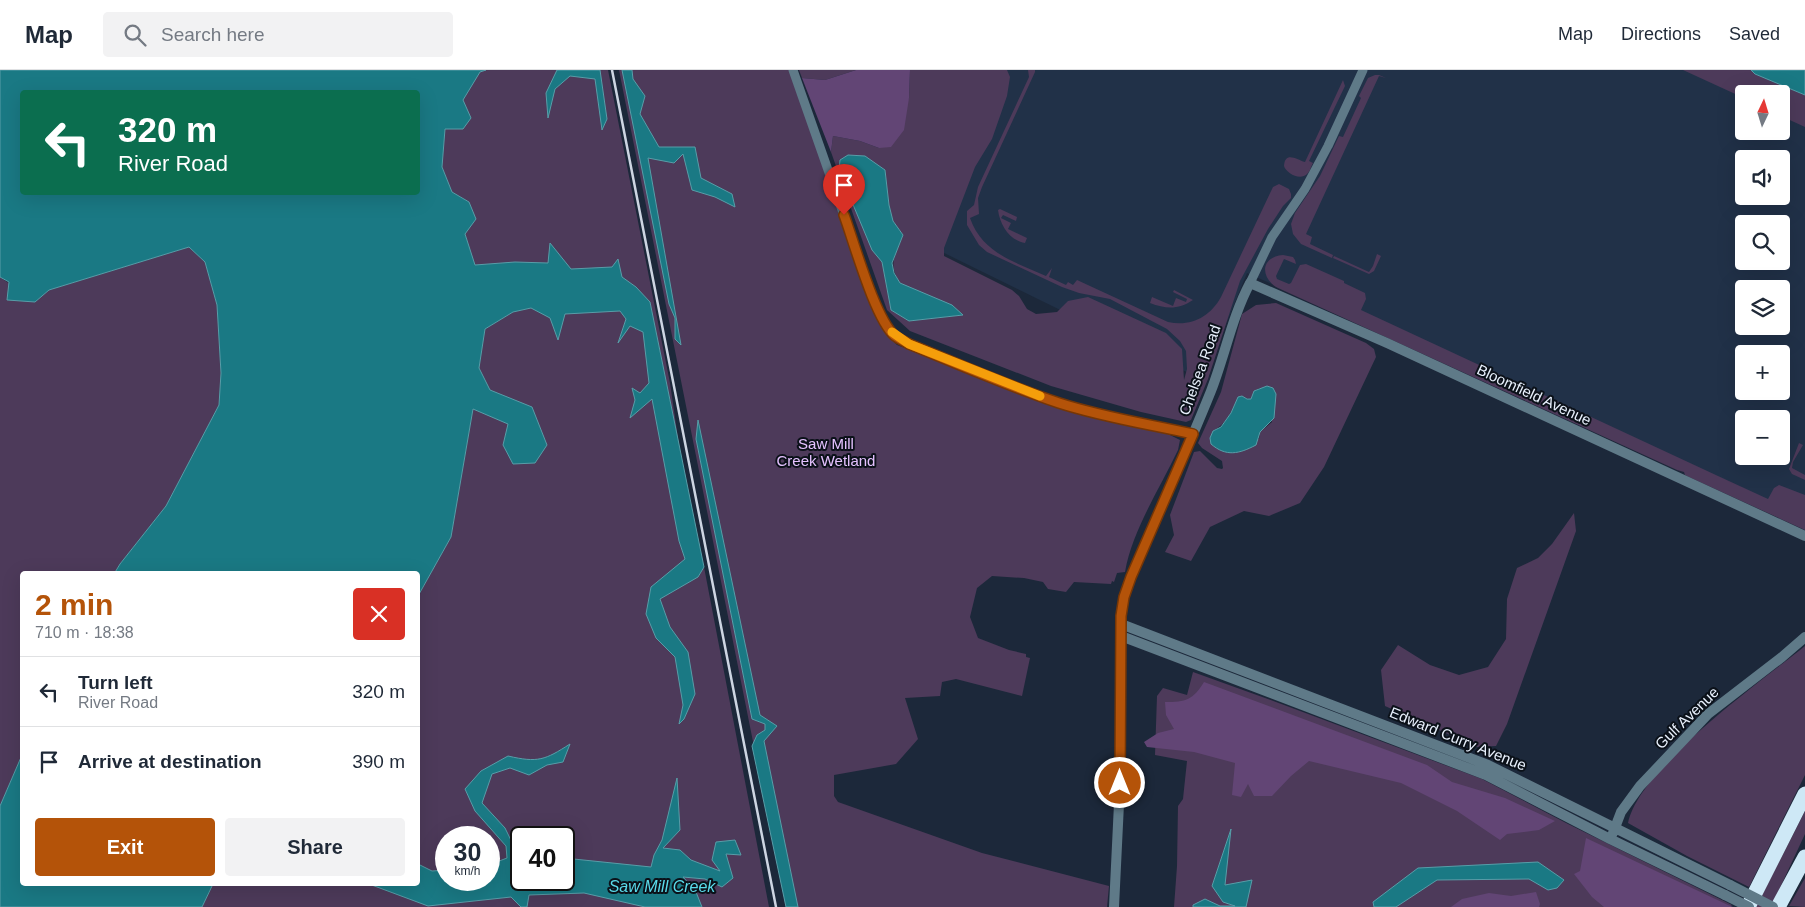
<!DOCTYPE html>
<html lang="en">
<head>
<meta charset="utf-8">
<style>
  body { margin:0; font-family:Arial,sans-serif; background:#f2f2f3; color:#1f2937; height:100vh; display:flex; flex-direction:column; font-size:19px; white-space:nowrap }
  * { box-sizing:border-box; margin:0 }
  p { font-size:16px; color:#747a83 }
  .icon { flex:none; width:28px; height:28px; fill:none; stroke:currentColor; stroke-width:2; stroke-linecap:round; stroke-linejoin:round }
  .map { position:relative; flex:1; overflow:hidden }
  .drawer { position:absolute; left:20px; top:501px; width:400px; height:315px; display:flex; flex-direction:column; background:#fff; border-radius:5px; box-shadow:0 5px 20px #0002 }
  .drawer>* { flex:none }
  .banner { position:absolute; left:20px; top:20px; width:400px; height:105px; border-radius:5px; box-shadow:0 5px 20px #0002; background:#0b6e4f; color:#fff; overflow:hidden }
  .needle { width:32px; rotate:4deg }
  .controls { position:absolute; left:1735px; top:15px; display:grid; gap:10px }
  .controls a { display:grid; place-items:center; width:55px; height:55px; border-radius:5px; background:#fff; box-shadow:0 5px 20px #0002; font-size:25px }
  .speed { position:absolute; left:435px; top:756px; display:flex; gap:10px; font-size:25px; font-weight:700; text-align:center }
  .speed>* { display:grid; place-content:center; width:65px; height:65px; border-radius:50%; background:#fff; box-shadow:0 5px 20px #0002; line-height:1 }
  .speed small { font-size:12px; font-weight:400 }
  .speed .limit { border:2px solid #111; border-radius:8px; background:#fff; color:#111 }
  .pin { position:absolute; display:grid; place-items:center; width:42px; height:42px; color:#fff; margin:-51px -21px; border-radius:50% 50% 50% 0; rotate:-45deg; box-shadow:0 0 5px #0007 }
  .pin .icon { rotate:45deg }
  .me { position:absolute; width:55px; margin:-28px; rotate:0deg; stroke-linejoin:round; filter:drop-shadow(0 0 4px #0008) }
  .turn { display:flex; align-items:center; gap:18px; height:105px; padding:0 15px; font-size:22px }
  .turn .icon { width:65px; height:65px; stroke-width:2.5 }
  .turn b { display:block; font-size:35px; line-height:42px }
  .round { display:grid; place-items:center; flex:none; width:52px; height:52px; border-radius:5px; background:#f2f2f3 }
  .overview { display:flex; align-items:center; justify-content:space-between; height:85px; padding:0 15px }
  h1 { font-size:30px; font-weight:700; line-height:38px; color:#b45309 }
  .action { display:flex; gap:10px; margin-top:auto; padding:10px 15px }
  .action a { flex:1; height:58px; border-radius:5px; background:#b45309; color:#fff; font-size:20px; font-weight:700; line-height:58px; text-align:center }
  .action a+a { background:#f2f2f3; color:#1f2937 }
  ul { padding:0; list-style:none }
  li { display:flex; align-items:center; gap:15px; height:70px; padding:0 15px; border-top:1px solid #e0e1e3 }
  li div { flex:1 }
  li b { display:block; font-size:19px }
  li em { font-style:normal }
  header { display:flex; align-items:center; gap:30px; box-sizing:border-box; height:70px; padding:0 25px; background:#fff; border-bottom:1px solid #e0e1e3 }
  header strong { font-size:24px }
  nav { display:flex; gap:28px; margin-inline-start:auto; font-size:18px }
  .search { width:350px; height:45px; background:#f2f2f3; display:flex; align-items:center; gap:12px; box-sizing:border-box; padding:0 18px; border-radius:5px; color:#747a83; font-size:19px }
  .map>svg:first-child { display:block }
  .built { fill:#213148; fill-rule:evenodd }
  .green { fill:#4d3a5a; fill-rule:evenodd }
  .forest { fill:#624575 }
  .water { fill:#1a7984; stroke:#589da8; fill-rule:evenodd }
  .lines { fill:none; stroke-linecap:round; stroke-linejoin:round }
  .minor { stroke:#5f7a88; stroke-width:9 }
  .tertiary { stroke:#5f7a88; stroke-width:10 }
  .motorway { stroke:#cee8f6; stroke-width:15 }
  .rail { stroke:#cdd5e2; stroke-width:2.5 }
  .tertiary-bridge { stroke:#5f7a88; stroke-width:10 }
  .route-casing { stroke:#753606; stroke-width:12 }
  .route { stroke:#b45309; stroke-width:9 }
  .slow { stroke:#f59e0b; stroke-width:9 }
  .labels { text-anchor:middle; stroke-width:4; stroke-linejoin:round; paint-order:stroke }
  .street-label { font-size:15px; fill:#e9f1fd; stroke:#0b1119 }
  .park-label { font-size:15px; fill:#e5c2ff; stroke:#0b1119 }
  .water-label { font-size:16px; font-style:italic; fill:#5adbeb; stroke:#0b1119 }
</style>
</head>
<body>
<header>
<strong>Map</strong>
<div class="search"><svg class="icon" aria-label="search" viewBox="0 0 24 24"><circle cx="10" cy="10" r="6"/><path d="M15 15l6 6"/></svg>Search here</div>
<nav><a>Map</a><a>Directions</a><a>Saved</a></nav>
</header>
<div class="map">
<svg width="1805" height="837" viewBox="0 0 1805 837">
  <rect width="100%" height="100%" fill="#1c283a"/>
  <path class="built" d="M1006,0h799v455l-299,-138 -259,-114 -44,107 -267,-131zM1744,24h37v37h-37zM1744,89h37v37h-37zM1744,154h37v37h-37zM1744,219h37v37h-37zM1744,284h37v37h-37zM1744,349h37v37h-37z"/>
  <path class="green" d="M443,0h165l62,313 9,62 -29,-143 -9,-9 57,284 6,-10 65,340h-567l11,-23h205v-288l33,-59 22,-128 12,-28 -6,-13 6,-39 28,-17 18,-4 -37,-44 -19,2 -10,-32 4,-32 -17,-10 -10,-25 3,-38h8zM446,768h43v42h-43zM521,768h43v42h-43z
    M619,0h170l92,255 7,11 9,9 184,70 85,18 14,7 -2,10c-18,38 -46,81 -53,122l-8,1 -3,9 -2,-1 -1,3 -37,-2 -8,10 -18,-3 -5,-7 -19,-4 -32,-2 -15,12 -7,29 8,21 31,12 17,4v3l4,1 -8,38 -66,-17 -14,3 -2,14 -35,2 13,41 -22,25 -62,11v21l4,6 144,51 127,33 -2,21h-321z
    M799,0h57l-31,10 -23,-2z
    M910,0h97l3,7 -3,19 -15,43 -17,28 -31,81v8l68,34 7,6 8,13 9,5 21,-2 11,-11 20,-4 78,36 16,16 2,31 3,-11 -1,-18 -6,-10 -13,-12 -57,-30 -31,-6 -17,-6 -75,-35 -8,-7 -12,-20v-14l7,-6 4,-18 51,-110 -1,-7h7v2l-53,115 -4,11 1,16 -9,4c12,35 45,44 76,58l6,-8 -3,9 17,8 2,-3 5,3 4,-5 91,42c23,5 42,-5 53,-25l52,-110 6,-3 10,5 2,5v4l-8,8 -15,23 -28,52 -32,98 -17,41 -5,2 -45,-10 -90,-26 -141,-55 -23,-21 -56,-158 2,-16 27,5 19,7 30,-50zM885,100l4,35 4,16 10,14c-7,20 -16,28 -3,48l63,32 -54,6 -18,-11 -9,-48z
    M1683,0h68l4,4 50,21v32l-24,-11v-22h-37v4z
    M1375,5h4l7,3 -7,-2 -73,158 6,3 -2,7 23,11 -1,3 -31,-14 -8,-10 -2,-10 4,-11 25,-37 19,-40 4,1 18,-39 -2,-2 9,-18z
    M1343,10l2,6 -36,75 4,2c-2,3 -3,9 -6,11 -7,7 -21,-1 -23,-8 1,-15 12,-7 21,-4z
    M1000,139l17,8 -1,4 -13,-6 -2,3 10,5 -3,6 19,9 -2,5c-16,-3 -25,-18 -27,-33z
    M189,177l16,15 12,43 4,68 -2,32 -53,101 -46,58 -6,10h-92v181l-22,51v-529l35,25 14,-12z
    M1377,184l4,2 -7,15 -5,3 -36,-16 1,-2 35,16 4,-6z
    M1283,185l10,2 2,3 1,4 -12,-5 -8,17 1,3 12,5 2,-1 9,-18 6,-1 38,17v2l21,10 1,6 -5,11 357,166 50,23 6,-11 5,-3 26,10v35l-116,-53 -4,-2 -1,-3 -7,-2 -399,-182c-18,-10 -18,-31 5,-33z
    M1174,220l19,10c-15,10 -27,9 -43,3l2,-6 21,9 3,-8 10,4 1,-3 -14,-7z
    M1276,233l90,40 8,6 2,8 -52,110 -24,36 -31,13 -25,-5 -34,16 -19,34 -26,-9 9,-17 -4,-20 24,-63 6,-1 17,17 5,1 1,-1 -1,-7 -20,-13 -4,-5 23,-51 21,-78 14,-9zM1260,318l12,34 -12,10 -1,7 -46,-8c13,-7 20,-20 25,-34l13,2 3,-8z
    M1799,373l4,2 -10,17 -1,6 13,7v5l-13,-6 -3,-5z
    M1574,443l2,18 -69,193 -11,22 -19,1 -92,-41 -4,-36 17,-25 32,20 29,10 29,-8 18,-28 1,-40 10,-31 21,-10 14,-14z
    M1805,576v129l-56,112 -62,-31 -59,-33c12,-56 131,-140 177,-177z
    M1193,602l83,30 206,77 86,45 164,81 -2,2h-556l3,-41 1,-60 5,-7 4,-38 -32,-6 2,-59 6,-8 24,7z
    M1805,741v23l-34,73h-15z
    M1805,808v29l-16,-1z"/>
  <path class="forest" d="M856,0h54l-1,28 -5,32 -13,17 -12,1 -19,-7 -27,-5 -2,16 -29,-74 23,2z
    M1204,612l223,83 25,17 53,16 50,23 -16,9 -32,4 -7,6 -43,-29 -56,-28 -92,-22 -18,15 -19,20h-18l-6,-12 -7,13 -9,-2 3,-32 -41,-11 -47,-5 -3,-5 14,-9 16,-4 -8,-14 -1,-13c21,0 28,-2 39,-20z
    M1586,768l142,67 5,2h-129l-12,-10 -18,-23 6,-3z
    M1536,822l4,12 -1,3h-88l11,-8 27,-6 22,3z"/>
  <path class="water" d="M0,0h486l-6,2 -17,28 8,18 -8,11h-18l-3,38 10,25 17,10 7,17 -11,15 10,31 40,-3 33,1 2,-20 21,26 41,-2 6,-8 4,18 14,10 14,15 54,265 -6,10 -38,22 10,28 18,25 7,42 -11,25 -5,5 4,-19 -8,-48 -19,-19 -10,-24 5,-27 34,-28 -6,-18 -27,-142 -22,19 5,-18 -3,-12 8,5 9,-10 -6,-51 -13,-6 -12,17 8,-24 -6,-8 -55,3 -7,26 -8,-22 -19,-10 -18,4 -28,17 -6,39 11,22 42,17 15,38 -12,18 -22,1 -10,-19 5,-21 -35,-15 -22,128 -33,59v-22h-304l6,-10 46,-58 53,-101 2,-32 -4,-68 -12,-43 -16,-15 -140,43 -14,12 -28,-2 2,-18 -9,-5zM22,22h396v100h-396z
    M557,0h43l7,49 -5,11 -7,-51 -25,-3 -15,13 -7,29 -2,-25z
    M622,0h10l1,9 12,17 -5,18 19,33h36l6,31 31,16 3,13 -20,-10 -23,-7 -9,-36 -9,9 -26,-5 33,187 -6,-6v-21l-6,-14z
    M1751,0h54v25l-50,-21z
    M848,85l17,1 20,14 4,35 4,16 10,14 -11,28 2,10 6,10 52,22 11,10 -54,6 -18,-11 -9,-48 -10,-12 -33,-79 1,-11z
    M1267,316l6,2 3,6 -2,24 -14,14 -4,13c-17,9 -30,12 -45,-1l-1,-6 3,-7 8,-4 10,-14 7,-16 4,-1 5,3h4l3,-8z
    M698,350l62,295 17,11 -13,15 34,166h-12l-34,-161 5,-11 8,-5v-6l-13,-5 -56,-280z
    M570,674l-7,18 -16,3 -18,10 -19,-7 -18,6 -10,29 23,25 16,33v19h43v-22l87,9 3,-12 8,-15 15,-62 3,52 -17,18 17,2 11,10 29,11 -8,-11 4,-18 19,-2 6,15 -15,-1 7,24 -11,9 -17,-8 -22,-2 13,15 6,15h-57l-61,-14 -55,2 -2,12h-6l-10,-10 -83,9 -59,-22h49v-20l14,7 14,-1v10h43v-15l18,-7 -1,-12 -31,-35 -10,-22 16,-18 27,-15c30,7 37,4 62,-12z
    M22,685v129h191l-11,23h-202v-101z
    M1231,759l-6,56 27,-5 -6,27h-53v-2l12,-6 15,7h15l-12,-4 -11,-16z
    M1538,792l26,18 -7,8 -9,2 -19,-11 -92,1 -41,27h-22l-1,-5 45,-34z"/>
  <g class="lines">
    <path class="minor" d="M793,0l82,234c11,20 13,28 34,40 49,20 99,42 149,59 44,14 90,21 135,31
      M1250,213l22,-46 33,-48 23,-43 35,-76"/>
    <path class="tertiary" d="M1121,554l367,141 242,120
      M1121,566l365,139 124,64 115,56
      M1613,763l8,-21 19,-26 68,-72 74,-57 23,-20
      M1114,837l6,-124 1,-167 3,-19 7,-20c27,-62 55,-124 80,-186 14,-36 21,-74 39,-108l137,60 418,193"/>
    <path class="motorway" d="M1748,837l57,-113
      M1778,837l27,-50"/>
    <path class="rail" d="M612,0l164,837"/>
    <path class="tertiary-bridge" d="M1730,815l43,22
      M1725,825l24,12"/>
  </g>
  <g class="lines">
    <defs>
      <path id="route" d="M844,145c10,27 31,104 51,121 4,3 9,5 14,8 49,20 99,42 150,59 43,14 89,21 134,31l-62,143 -7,20 -3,19 -1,167"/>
    </defs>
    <use href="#route" class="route-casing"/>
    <use href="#route" class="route"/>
    <path class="slow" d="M892,262l17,12 131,52"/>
  </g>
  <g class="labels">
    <g class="street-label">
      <text transform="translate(1200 300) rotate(-70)" y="5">Chelsea Road</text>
      <text transform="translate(1534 325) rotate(25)" y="5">Bloomfield Avenue</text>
      <text transform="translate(1687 648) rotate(-44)" y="5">Gulf Avenue</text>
      <text transform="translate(1458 669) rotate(22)" y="5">Edward Curry Avenue</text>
    </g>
    <g class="park-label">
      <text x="826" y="379">Saw Mill<tspan x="826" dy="17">Creek Wetland</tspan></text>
    </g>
    <g class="water-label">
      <text x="662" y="822">Saw Mill Creek</text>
    </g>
  </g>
</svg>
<div class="controls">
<a><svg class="needle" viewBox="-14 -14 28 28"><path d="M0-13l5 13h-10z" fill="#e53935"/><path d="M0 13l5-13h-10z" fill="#747a83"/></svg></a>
<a><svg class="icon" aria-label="sound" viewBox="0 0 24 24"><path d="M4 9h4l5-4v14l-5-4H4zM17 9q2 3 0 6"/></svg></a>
<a><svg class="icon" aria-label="search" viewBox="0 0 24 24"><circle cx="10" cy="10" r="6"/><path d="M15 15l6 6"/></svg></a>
<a><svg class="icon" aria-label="layers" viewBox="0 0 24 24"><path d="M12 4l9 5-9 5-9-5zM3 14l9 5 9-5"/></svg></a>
<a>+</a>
<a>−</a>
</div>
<div class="speed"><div>30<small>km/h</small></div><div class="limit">40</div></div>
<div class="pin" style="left:844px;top:145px;background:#d93025"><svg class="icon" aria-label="arrive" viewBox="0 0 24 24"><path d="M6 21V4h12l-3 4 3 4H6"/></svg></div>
<svg class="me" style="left:1120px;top:713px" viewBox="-20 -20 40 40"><circle r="17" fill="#b45309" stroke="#fff" stroke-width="3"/><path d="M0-11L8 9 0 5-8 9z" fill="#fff"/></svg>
<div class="banner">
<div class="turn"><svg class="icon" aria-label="left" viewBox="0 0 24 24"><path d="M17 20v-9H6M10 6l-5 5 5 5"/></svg><div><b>320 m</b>River Road</div></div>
</div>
<section class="drawer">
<div class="overview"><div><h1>2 min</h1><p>710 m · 18:38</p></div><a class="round" style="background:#d93025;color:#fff"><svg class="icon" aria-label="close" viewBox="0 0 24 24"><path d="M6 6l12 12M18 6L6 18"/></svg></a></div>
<ul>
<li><svg class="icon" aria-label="left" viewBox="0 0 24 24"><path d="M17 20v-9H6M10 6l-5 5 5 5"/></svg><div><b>Turn left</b><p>River Road</p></div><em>320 m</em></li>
<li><svg class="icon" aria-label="arrive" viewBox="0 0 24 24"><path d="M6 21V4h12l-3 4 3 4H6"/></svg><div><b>Arrive at destination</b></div><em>390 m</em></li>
</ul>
<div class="action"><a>Exit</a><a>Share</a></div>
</section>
</div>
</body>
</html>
